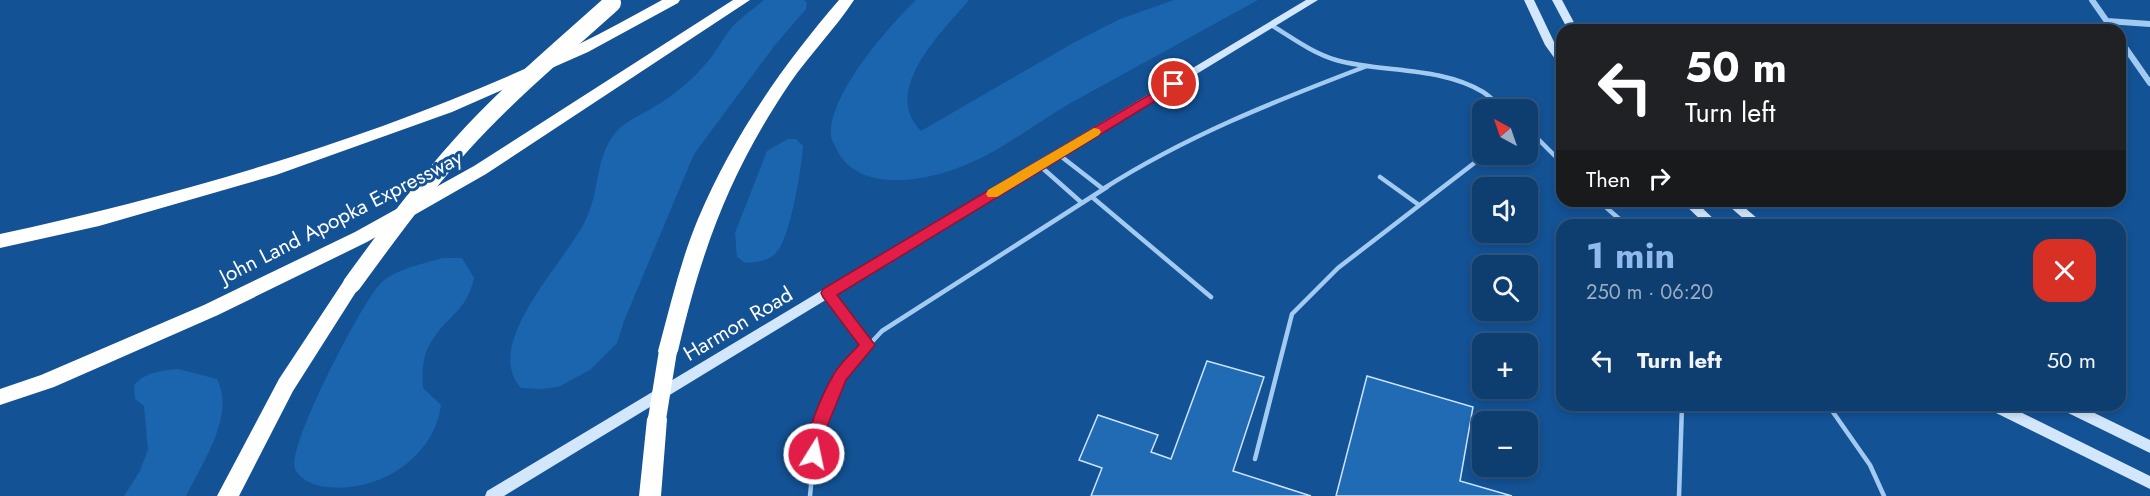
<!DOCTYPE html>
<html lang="en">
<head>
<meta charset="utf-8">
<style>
  body { margin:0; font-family:Jost,sans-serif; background:#174575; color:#f1f3f6; height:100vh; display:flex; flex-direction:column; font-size:22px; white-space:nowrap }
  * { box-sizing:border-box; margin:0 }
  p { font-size:20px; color:#9baec3 }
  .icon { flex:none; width:33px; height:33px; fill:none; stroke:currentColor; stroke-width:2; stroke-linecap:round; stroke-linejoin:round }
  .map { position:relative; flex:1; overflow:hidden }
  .side { position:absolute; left:1556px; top:219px; width:570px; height:192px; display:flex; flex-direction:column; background:#0e3e70; border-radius:18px; box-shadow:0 3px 9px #0003,0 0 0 2px #2e5783 }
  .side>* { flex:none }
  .top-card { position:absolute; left:1556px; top:24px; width:570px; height:183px; border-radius:18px; box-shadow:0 3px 9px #0003,0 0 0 2px #2e5783; background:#202124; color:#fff; overflow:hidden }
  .needle { width:39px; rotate:320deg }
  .tools { position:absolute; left:1472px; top:99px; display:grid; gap:12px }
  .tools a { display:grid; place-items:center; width:66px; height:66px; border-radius:12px; background:#0e3e70; box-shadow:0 3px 9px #0003,0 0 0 2px #2e5783; font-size:30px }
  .pin { position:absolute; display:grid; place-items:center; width:51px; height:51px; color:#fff; margin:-26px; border:3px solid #fff; border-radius:50%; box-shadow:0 2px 6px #0007 }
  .me { position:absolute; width:66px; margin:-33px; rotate:10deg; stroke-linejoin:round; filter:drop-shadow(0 0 4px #0008) }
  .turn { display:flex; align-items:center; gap:21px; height:126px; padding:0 30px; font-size:27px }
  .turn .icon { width:78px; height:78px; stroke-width:2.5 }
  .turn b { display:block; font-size:42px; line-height:51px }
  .then { display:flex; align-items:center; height:57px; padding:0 30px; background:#0003; gap:12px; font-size:22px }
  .round { display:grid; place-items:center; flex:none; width:63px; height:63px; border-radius:18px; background:#174575 }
  .head { display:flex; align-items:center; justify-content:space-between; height:102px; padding:0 30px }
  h1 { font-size:36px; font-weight:700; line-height:45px; color:#90b9f0 }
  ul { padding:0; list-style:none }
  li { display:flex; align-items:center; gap:18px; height:78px; padding:0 30px }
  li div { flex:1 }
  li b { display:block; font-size:22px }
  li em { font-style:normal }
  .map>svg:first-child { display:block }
  .green { fill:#1b65af }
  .building { fill:#216ab4; stroke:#cbe4fd; stroke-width:1.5 }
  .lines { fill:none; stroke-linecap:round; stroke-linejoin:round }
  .lane { stroke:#a3cbf2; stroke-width:4.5 }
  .street { stroke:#a3cbf2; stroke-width:6 }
  .secondary { fill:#d2e6fc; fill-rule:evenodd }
  .highway { fill:#fff; fill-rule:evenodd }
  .highway-bridge { stroke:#fff; stroke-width:18 }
  .route { fill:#e11d48; stroke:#92132f; stroke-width:1.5 }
  .slow { fill:#f59e0b }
  .labels { text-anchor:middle; stroke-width:6; stroke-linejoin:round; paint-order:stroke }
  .street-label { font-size:21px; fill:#fff; stroke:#135295 }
</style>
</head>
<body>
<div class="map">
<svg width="2150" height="496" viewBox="0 0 2150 496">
  <rect width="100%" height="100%" fill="#135295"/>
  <path class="green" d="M764,0h40l3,3 -1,6 -31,36 -81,109 -70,167 -7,22 -27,27 -32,17 -16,2 -21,-1c-41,-45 48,-129 66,-171 13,-28 8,-60 29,-85 10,-12 26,-17 38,-25 12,-7 23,-15 33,-24 11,-10 22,-22 30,-34 6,-9 11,-19 19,-26 8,-8 19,-15 28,-23z
    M916,0h53c-26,31 -89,90 -48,131l152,-88 47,-24 54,-19h84c-64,35 -127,70 -191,105 -32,19 -62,43 -97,58 -40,18 -112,33 -134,-15 -1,-4 -5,-8 -5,-12 -3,-41 57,-109 85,-136z
    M788,139h8l7,7c-1,20 -13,96 -28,108 -9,8 -19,8 -30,9l-8,-6 -2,-24 32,-82z
    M443,258h19l12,20c-8,34 -24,35 -41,61 -11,14 -11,33 -10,49l18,17c-7,55 -67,91 -121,81 -10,-3 -20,-7 -25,-17 -9,-21 66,-165 85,-185 15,-15 42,-20 63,-26z
    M178,369l39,10c19,35 -15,85 -31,117h-62l16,-25 8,-22 -4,-43 -9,-7 -1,-14c12,-13 26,-14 44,-16z"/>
  <path class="building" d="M1207,361l57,16 -31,94 78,25h-220l11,-28 -23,-8 19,-45 60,20 -7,17 20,7z
    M1367,376l106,31 -13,74 52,15h-176z"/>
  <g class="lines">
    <path class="lane" d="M1271,25c20,12 41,28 65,35 46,13 104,6 147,32 8,5 14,12 21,18
      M1527,128l35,35
      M1058,154l45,35c83,-53 172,-88 264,-123
      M1039,165l43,38
      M1380,177l39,28
      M1092,197l119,100
      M1599,201l27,24
      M828,293l40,52
      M1828,405l42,60 14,31
      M1255,459l37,-145 46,-46 148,-114
      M810,496l6,-62 24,-58 42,-45 225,-144
      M1679,496l3,-91"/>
    <path class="street" d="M2092,0l21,30
      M2107,21l43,3
      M2120,40l30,43"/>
    <path class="secondary" d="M1306,0h12l-814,496h-19l2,-5z
      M1524,0h10l21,44 7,9v11l-4,-1 -13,-18z
      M1552,0h10l16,30h-10z
      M1681,201h14l25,24h-14z
      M1723,201h14l28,24h-14z
      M1986,405h20l144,71v13l-162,-80z
      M2058,405h20l72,35v13l-90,-44z"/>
    <path class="highway" d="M662,0h18l-2,3 -90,49 -136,60 -176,63 -177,51 -99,22v-14c198,-43 394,-102 577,-189 29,-14 57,-30 85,-45z
      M733,0h17l-264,174 -119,68 -149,73 -164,72 -54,18v-16l41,-14 163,-70 151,-73 119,-66z
      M839,0h15c-19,29 -44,54 -64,83 -60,89 -88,165 -112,268l-3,6 -7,2 -7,-2 -3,-6c12,-44 22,-89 40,-132 34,-81 84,-153 141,-219z
      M352,277l7,2 2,5 -68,107 -54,105h-22l62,-117 66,-100z
      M657,410l7,3 3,6 -6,77h-22l8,-77 3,-6z"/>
    <path class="highway-bridge" d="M352,284c35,-48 70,-96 110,-140 46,-51 99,-95 150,-141
      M657,419l11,-68"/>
  </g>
  <path class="route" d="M1174,80l4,1v6l-341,208 38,50 -29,35 -22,54 -4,25 -6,2 -5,-2c-9,-18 15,-68 25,-85 6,-11 17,-20 25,-29l-36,-48 -2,-4 2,-4z"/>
  <path class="slow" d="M1094,128l5,1 2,3 -2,3 -102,62h-9l-2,-3 2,-4z"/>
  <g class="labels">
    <g class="street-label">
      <text transform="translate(341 217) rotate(-27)" y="7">John Land Apopka Expressway</text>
      <text transform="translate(738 324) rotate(-31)" y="7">Harmon Road</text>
    </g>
  </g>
</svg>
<div class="tools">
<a><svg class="needle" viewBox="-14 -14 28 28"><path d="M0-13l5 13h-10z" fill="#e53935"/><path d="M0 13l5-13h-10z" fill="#9baec3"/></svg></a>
<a><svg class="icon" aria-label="sound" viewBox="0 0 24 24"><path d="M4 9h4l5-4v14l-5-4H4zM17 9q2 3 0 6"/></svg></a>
<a><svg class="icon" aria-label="search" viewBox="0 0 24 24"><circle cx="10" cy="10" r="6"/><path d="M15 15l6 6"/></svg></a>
<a>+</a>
<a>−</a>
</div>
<div class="pin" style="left:1174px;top:84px;background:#d93025"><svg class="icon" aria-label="arrive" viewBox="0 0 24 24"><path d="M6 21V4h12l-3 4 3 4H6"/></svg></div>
<svg class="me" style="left:814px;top:454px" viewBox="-20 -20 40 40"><circle r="17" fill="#e11d48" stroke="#fff" stroke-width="3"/><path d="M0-11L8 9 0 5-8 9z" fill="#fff"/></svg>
<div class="top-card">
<div class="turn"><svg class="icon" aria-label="left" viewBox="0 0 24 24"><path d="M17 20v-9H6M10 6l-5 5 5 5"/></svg><div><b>50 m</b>Turn left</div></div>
<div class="then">Then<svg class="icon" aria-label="right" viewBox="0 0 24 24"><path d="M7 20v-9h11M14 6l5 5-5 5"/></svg></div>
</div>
<section class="side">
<div class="head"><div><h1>1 min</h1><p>250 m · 06:20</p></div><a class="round" style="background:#d93025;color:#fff"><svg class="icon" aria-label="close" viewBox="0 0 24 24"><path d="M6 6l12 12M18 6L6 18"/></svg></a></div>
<ul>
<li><svg class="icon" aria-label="left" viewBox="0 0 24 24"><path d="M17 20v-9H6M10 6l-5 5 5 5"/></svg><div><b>Turn left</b></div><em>50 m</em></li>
</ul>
</section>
</div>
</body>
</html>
